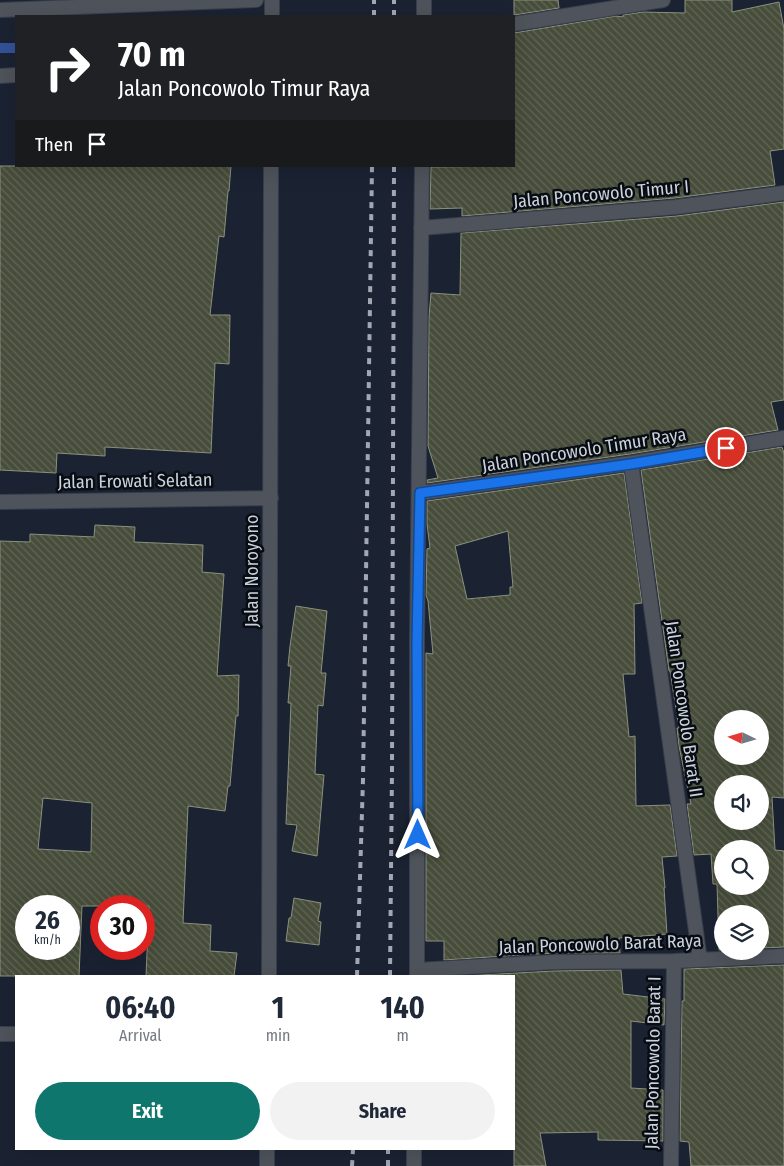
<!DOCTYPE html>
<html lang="en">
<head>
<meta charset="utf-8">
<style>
  body { margin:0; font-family:"Fira Sans Condensed",sans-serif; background:#f2f2f3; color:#1f2937; height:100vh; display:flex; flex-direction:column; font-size:19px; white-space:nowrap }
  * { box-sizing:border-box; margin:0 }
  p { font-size:16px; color:#747a83 }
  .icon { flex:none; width:28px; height:28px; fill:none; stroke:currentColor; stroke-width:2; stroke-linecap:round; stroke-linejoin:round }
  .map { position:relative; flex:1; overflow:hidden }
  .panel { position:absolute; left:15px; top:975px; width:500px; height:175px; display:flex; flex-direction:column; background:#fff; border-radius:0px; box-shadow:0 5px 20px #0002 }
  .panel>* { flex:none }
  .guide { position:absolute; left:15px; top:15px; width:500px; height:152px; border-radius:0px; box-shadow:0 5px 20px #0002; background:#202124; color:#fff; overflow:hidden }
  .needle { width:32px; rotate:275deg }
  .tools { position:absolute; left:714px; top:710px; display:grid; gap:10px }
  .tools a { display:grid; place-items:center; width:55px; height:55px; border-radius:50%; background:#fff; box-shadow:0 5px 20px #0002; font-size:25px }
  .speed { position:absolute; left:15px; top:895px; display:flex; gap:10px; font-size:25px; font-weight:700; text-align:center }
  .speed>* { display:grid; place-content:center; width:65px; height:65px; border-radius:50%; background:#fff; box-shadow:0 5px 20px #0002; line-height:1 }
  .speed small { font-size:12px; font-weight:400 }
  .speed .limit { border:8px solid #d22; background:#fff; color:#111 }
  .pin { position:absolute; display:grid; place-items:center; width:42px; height:42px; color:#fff; margin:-21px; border:2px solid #fff; border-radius:50%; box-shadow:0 1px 5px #0007 }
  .me { position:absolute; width:55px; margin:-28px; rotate:0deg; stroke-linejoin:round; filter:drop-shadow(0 0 4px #0008) }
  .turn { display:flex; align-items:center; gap:18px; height:105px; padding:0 20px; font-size:22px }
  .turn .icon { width:65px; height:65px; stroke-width:2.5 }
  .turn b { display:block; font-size:35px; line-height:42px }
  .then { display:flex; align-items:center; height:48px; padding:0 20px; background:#0003; gap:10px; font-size:19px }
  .eta { display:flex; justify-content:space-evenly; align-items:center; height:85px; text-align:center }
  .eta b { font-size:30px; font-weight:700; line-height:35px }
  .button { display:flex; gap:10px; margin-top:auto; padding:10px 20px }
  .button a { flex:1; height:58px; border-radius:30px; background:#0f766e; color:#fff; font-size:20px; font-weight:700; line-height:58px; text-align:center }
  .button a+a { background:#f2f2f3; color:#1f2937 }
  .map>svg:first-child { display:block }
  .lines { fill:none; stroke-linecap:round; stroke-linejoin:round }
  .stream { stroke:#335297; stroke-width:10 }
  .building { fill:url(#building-back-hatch); stroke:#8a917c; fill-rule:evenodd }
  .minor-casing { stroke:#373e4d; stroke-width:16 }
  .minor { stroke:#4f535b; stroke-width:14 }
  .rail { stroke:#a1a7b3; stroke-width:4; stroke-dasharray:6 6; stroke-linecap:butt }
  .route-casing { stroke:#114b97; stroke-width:12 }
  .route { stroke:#1a73e8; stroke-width:9 }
  .labels { text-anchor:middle; stroke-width:5; stroke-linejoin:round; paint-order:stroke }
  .street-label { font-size:18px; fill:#ccd2dc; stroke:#080c13 }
</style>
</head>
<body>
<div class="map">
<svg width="784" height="1166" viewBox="0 0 784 1166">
  <defs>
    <pattern id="building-back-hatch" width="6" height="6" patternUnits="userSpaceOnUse" patternTransform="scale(1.25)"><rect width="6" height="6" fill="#474d3a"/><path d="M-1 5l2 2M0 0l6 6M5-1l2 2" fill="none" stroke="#606656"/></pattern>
  </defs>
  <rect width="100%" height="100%" fill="#1b2232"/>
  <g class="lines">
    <path class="stream" d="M0,48h16"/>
  </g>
  <path class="building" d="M514,0h44l1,8 -45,7z
    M685,0h47v12l47,-10 5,27v120l-14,2 5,34 -100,13 -213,18v-8l-32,1 1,-42 83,-1v-133l102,-17 7,1v-2l20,-3 42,1z
    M0,166h231l-2,25h-1l-4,46 -5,-1 -9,79h20l-1,49 -14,-1 -4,90 -106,-6v9l-48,-3 -1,20 -56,-3z
    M784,202v198l-13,2 7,28 -148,24 -203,29v-3l11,-2 -10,-32 1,-129 2,-24 29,2 1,-62 216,-17z
    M782,447l2,6v345l-12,-1 3,53 9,1v96l-24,1v-34h-38v36h-3l-2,-66h-4l-2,-30 -17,1 -7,-51h4l-12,-58 -2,-18h2l-9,-57h-1l-28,-201zM722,719h38v37h-38zM722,784h38v37h-38zM722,849h38v37h-38z
    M624,473l18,130 -8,1 1,70h-12l6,63 6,-1 1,70 34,-1 7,51 -15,1 3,31h-1l3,46 -48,4 1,15h-67l-109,7v-19h-18v-288l7,1 -5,-53 -2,-6 1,-46 3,-1 -3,-24v-23zM508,531l5,56h-3v8l-43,4 -12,-53z
    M95,525l40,2 -1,15 69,3 -1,27 22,2 -7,102 22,-1 -1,41h-2l-6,70h-2l-3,25 -37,-5 -5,117 28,2 -1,26 27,2 -3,23h-88l3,-70h-67l-3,70h-79v-435l30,1v-8l64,3zM43,798l49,5 -1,49 -53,-3zM26,906h43v43h-43z
    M296,606l31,5 -6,62h5l-3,33 -5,-1 -3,69 9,1 -7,81 -25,-5 5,-26 -11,-1 5,-121h-3l3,-37h-3l2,-20z
    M294,898l27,5 -3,18 3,1 -2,23 -33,-4 3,-23h2z
    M784,965v201h-93l-2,-24 -9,-1 2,-140h2v-32z
    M621,970l2,24 42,5 -1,26 -33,-4v67l32,2v51l-65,-1v-8l-58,1 6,33h-32v-190h-53l93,-5z"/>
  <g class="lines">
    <defs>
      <path id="minor" d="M272,0v16
        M0,10l256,-10
        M424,16v-16
        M514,24l149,-24
        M0,76l16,-1
        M421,228l255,-21 108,-14
        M631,463l69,497
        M420,493l22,-3 189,-27 153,-25
        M0,502l271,-4
        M418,970l136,-8 120,-1 110,-5
        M269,976l2,-810
        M417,976v-333l5,-477
        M0,1034h16
        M267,1166v-17
        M414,1166v-17
        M671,1166l3,-205"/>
    </defs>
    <use href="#minor" class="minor-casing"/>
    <use href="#minor" class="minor"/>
    <path class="rail" d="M374,16v-16
      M394,16v-16
      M357,976l6,-197 9,-613
      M390,976l2,-207 2,-603
      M352,1166l1,-17
      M388,1166v-17"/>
  </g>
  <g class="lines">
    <defs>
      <path id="route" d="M418,835l-1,-192 3,-150 22,-3 189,-26 95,-16"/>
    </defs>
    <use href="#route" class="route-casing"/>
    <use href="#route" class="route"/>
  </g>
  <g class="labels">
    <g class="street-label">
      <text transform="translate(601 194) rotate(-5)" y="6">Jalan Poncowolo Timur I</text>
      <text transform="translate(584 450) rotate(-9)" y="6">Jalan Poncowolo Timur Raya</text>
      <text transform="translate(135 481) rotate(-1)" y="6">Jalan Erowati Selatan</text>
      <text transform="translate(252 571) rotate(-90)" y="6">Jalan Noroyono</text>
      <text transform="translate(684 709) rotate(82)" y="6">Jalan Poncowolo Barat II</text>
      <text transform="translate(600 944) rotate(-2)" y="6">Jalan Poncowolo Barat Raya</text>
      <text transform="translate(653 1063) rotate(-89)" y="6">Jalan Poncowolo Barat I</text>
    </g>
  </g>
</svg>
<div class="tools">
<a><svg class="needle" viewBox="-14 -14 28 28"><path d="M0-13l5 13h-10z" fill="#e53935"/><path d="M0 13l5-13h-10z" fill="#747a83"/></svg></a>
<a><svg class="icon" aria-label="sound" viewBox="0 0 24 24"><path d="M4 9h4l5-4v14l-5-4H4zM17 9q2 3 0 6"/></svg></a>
<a><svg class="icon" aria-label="search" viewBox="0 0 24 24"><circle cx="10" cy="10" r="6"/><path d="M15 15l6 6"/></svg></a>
<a><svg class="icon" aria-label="layers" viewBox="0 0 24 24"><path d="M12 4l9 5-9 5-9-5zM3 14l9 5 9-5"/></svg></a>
</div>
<div class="speed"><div>26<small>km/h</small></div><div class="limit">30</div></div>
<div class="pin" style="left:726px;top:448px;background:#d93025"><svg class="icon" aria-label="arrive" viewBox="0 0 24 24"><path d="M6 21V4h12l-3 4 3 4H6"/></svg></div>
<svg class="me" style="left:418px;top:835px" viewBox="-20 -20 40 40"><path d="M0-17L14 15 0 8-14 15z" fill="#1a73e8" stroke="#fff" stroke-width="4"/></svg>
<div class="guide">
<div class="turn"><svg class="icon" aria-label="right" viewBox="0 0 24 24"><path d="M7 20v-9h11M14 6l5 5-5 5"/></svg><div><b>70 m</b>Jalan Poncowolo Timur Raya</div></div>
<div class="then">Then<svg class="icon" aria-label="arrive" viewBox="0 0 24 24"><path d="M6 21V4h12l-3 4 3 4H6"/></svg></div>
</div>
<section class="panel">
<div class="eta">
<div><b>06:40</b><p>Arrival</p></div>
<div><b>1</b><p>min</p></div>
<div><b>140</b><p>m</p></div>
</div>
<div class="button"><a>Exit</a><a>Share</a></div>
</section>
</div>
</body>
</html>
